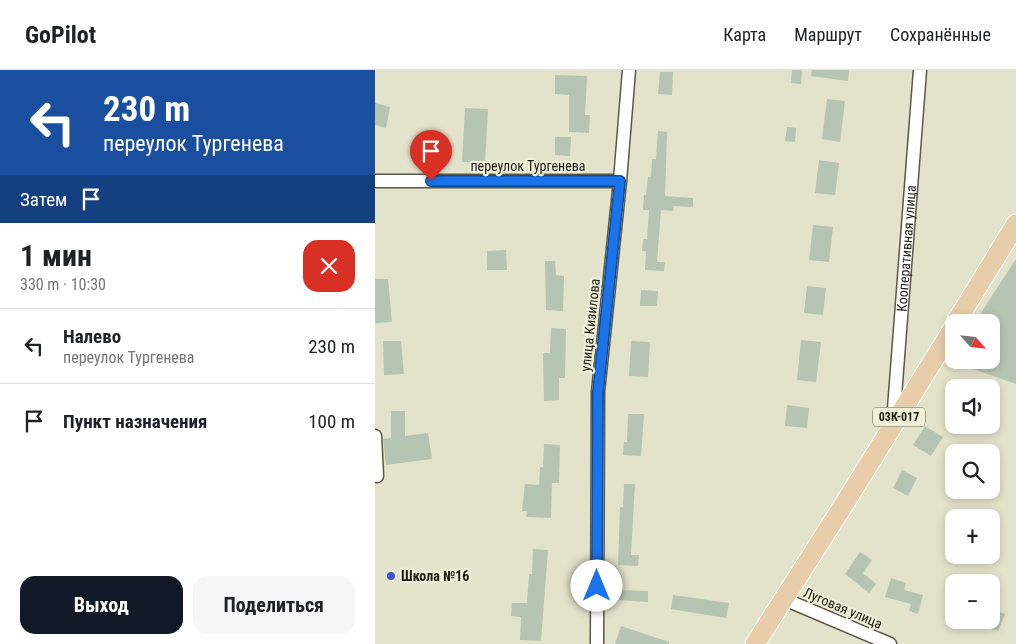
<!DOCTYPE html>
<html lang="ru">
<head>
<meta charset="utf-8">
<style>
  body { margin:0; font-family:"Roboto Condensed",sans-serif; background:#f6f6f6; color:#202124; height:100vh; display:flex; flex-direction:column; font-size:19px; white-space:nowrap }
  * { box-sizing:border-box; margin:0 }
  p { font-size:16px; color:#757577 }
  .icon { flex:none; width:28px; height:28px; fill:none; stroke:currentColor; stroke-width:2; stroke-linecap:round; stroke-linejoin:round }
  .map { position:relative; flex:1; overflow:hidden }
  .sheet { display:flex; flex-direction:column; background:#fff; width:375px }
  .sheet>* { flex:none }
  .banner { background:#1a4fa0; color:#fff; overflow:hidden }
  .needle { width:32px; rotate:117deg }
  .buttons { position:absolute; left:570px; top:244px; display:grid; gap:10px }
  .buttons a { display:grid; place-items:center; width:55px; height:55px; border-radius:10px; background:#fff; box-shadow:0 2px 8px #0003; font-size:25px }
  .pin { position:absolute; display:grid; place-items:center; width:42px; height:42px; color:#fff; margin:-51px -21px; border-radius:50% 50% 50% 0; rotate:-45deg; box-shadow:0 0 5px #0007 }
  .pin .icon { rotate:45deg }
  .me { position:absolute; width:55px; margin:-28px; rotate:0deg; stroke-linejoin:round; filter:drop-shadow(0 0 4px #0008) }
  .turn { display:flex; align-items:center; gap:18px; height:105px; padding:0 20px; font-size:22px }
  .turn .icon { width:65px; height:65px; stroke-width:2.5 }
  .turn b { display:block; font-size:35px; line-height:42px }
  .then { display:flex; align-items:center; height:48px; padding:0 20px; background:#0003; gap:10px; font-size:19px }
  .round { display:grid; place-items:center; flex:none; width:52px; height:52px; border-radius:15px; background:#f6f6f6 }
  .head { display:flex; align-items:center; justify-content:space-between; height:85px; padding:0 20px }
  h1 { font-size:30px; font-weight:700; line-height:38px }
  .cta { display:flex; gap:10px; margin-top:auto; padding:10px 20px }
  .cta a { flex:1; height:58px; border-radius:15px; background:#111827; color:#fff; font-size:20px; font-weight:700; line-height:58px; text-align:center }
  .cta a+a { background:#f6f6f6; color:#202124 }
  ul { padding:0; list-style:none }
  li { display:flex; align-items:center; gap:15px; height:75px; padding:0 20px; border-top:1px solid #e0e0e0 }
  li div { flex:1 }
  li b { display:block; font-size:19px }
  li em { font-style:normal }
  header { display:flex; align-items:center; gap:30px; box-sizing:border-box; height:70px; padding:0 25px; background:#fff; border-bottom:1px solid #e0e0e0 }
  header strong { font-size:24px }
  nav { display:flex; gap:28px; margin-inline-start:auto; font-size:18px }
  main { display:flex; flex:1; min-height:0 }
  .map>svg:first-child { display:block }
  .building { fill:#b6c5b1 }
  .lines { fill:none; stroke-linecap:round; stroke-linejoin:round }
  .street-casing { stroke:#5a5945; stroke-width:15 }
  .primary-casing { stroke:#fff; stroke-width:21 }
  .street { stroke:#fff; stroke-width:12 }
  .primary { stroke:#e8cdaa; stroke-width:19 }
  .route-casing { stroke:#114b97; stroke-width:12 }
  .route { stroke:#1a73e8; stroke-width:9 }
  .poi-dot { fill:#4057cb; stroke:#f0efd7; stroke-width:2 }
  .labels { text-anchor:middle; stroke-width:4.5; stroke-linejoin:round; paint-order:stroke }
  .shield { fill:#f0efd7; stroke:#5c5b4e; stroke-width:1 }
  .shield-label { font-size:12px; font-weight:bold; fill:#1c1c13 }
  .street-label { font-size:14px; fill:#1c1c13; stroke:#f0efd7 }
  .poi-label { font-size:14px; font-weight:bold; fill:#1c1c13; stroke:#f0efd7; text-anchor:start }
</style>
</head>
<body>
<header>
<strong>GoPilot</strong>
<nav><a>Карта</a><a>Маршрут</a><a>Сохранённые</a></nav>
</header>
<main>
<section class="sheet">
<div class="banner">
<div class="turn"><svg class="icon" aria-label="left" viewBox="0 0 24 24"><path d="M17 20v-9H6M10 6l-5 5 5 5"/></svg><div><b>230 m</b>переулок Тургенева</div></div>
<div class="then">Затем<svg class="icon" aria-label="arrive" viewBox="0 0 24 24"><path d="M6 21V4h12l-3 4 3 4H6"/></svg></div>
</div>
<div class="head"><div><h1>1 мин</h1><p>330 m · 10:30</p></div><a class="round" style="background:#d93025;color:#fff"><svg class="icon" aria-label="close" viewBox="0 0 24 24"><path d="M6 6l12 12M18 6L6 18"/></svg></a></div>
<ul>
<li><svg class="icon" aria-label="left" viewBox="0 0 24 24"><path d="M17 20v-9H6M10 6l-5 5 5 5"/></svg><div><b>Налево</b><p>переулок Тургенева</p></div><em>230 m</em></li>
<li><svg class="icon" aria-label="arrive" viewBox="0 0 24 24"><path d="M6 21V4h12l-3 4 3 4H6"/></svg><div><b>Пункт назначения</b></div><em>100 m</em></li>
</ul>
<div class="cta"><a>Выход</a><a>Поделиться</a></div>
</section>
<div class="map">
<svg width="641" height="574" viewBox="0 0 641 574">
  <rect width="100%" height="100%" fill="#e3e2ca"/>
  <path class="building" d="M417,0h10l-1,14 -10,-1z
    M437,0h37l-1,11 -37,-5z
    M285,2h13l-1,23 -14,-1z
    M180,5l32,1 -2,39h5l-1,18 -20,-1v-37l-14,-1z
    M452,29l18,2 -5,41 -18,-3z
    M0,33l15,4 -4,21 -11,-3z
    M90,38l23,1 -3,54 -23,-1z
    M412,57l9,1 -1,14 -10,-1z
    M283,61l9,1 -2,64 28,2v9l-19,-1 -1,5 -12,-1 -4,52h8l-1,9 -19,-1 1,-19h-4l1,-12h4l2,-29h-6l1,-15h2l2,-18h3l1,-18h4z
    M180,67h16l-1,19 -15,-1z
    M44,74h15v19h-15z
    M444,90l20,3 -4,32 -20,-2z
    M438,155l20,2 -4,35 -20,-2z
    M131,180l1,20h-20v-19z
    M641,189v125l-66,-23 41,-1v-38h-16z
    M170,191h10l1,14 8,1 -1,35 -17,-1z
    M0,209h13l4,43 -17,1z
    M432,216l19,2 -3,27 -19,-2z
    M266,220l17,1 -1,15h-17z
    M176,258l15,1 -1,49h-6v22l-15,1 -1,-48h7z
    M426,270l20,2 -5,40 -19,-2z
    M8,271h18l3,33 -20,1z
    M256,271l19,1 -2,35 -19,-1z
    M412,335l22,3 -2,20 -22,-2z
    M16,341h14v25l23,-3 4,26 -46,6 -3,-26 8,-1z
    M253,344h16l-3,42 -18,-1 1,-13h3z
    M550,356l18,11 -12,19 -18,-11z
    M169,374l16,1 -1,38h-7l-1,35 -25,-1 1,-6h-5l3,-27 14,1 1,-18h3z
    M527,400l15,8 -9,18 -15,-8z
    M249,414h11l-4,71h8l-1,11 -20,-1 2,-58h3z
    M158,479l15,1 -7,91 -21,-1 1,-23 -10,-1 1,-13h15l2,-29h3z
    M485,482l12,8 -9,13 13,11 -7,9 -24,-19z
    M516,508l15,5 -2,7 19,5 -5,19 -9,-3 2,-7 -26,-7z
    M242,520l31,1v11l-31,-2z
    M298,525l56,8 -3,15 -55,-9z
    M616,539l14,5 -7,17 -25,-10 18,-1z
    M246,556l48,16v2h-54z"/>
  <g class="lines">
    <defs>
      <g id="street">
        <path d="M0,111h245"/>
        <path id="s1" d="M518,352l27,-352"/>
        <path d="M0,366l2,40"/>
        <path d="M409,529l106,45"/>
        <path d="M222,574l1,-252 22,-211 9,-111"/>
      </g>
      <path id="primary" d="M581,252l60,-98
        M380,574l88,-138 111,-179"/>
    </defs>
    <use href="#street" class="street-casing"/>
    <use href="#primary" class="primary-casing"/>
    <use href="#street" class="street"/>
    <use href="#primary" class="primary"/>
  </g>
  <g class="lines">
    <defs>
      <path id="route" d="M56,111h189l-22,211 -1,194"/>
    </defs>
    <use href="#route" class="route-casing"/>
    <use href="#route" class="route"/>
  </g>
  <circle class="poi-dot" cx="16" cy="506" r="5"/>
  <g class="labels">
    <rect class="shield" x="498" y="337.5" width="52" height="19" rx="4"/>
    <g class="shield-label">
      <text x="524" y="351">03К-017</text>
    </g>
    <g class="street-label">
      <text x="153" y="101">переулок Тургенева</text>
      <text dy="5" stroke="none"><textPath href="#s1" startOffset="174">Кооперативная улица</textPath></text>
      <text transform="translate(215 255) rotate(-84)" y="5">улица Кизилова</text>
      <text transform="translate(468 538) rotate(23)" y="5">Луговая улица</text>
    </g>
    <g class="poi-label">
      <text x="26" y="511">Школа №16</text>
    </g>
  </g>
</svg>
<div class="buttons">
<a><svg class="needle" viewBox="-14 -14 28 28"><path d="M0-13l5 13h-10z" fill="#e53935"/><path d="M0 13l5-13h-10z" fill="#757577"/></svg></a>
<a><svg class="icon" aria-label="sound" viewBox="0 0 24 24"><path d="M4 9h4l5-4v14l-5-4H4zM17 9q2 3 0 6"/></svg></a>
<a><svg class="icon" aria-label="search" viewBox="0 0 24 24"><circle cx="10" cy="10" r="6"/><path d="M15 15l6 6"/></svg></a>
<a>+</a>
<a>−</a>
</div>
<div class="pin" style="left:56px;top:111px;background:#d93025"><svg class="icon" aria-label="arrive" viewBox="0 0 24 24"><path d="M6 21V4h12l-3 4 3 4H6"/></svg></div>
<svg class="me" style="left:222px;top:516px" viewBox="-20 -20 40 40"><circle r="19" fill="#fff"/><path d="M0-13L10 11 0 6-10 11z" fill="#1a73e8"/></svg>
</div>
</main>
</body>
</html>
